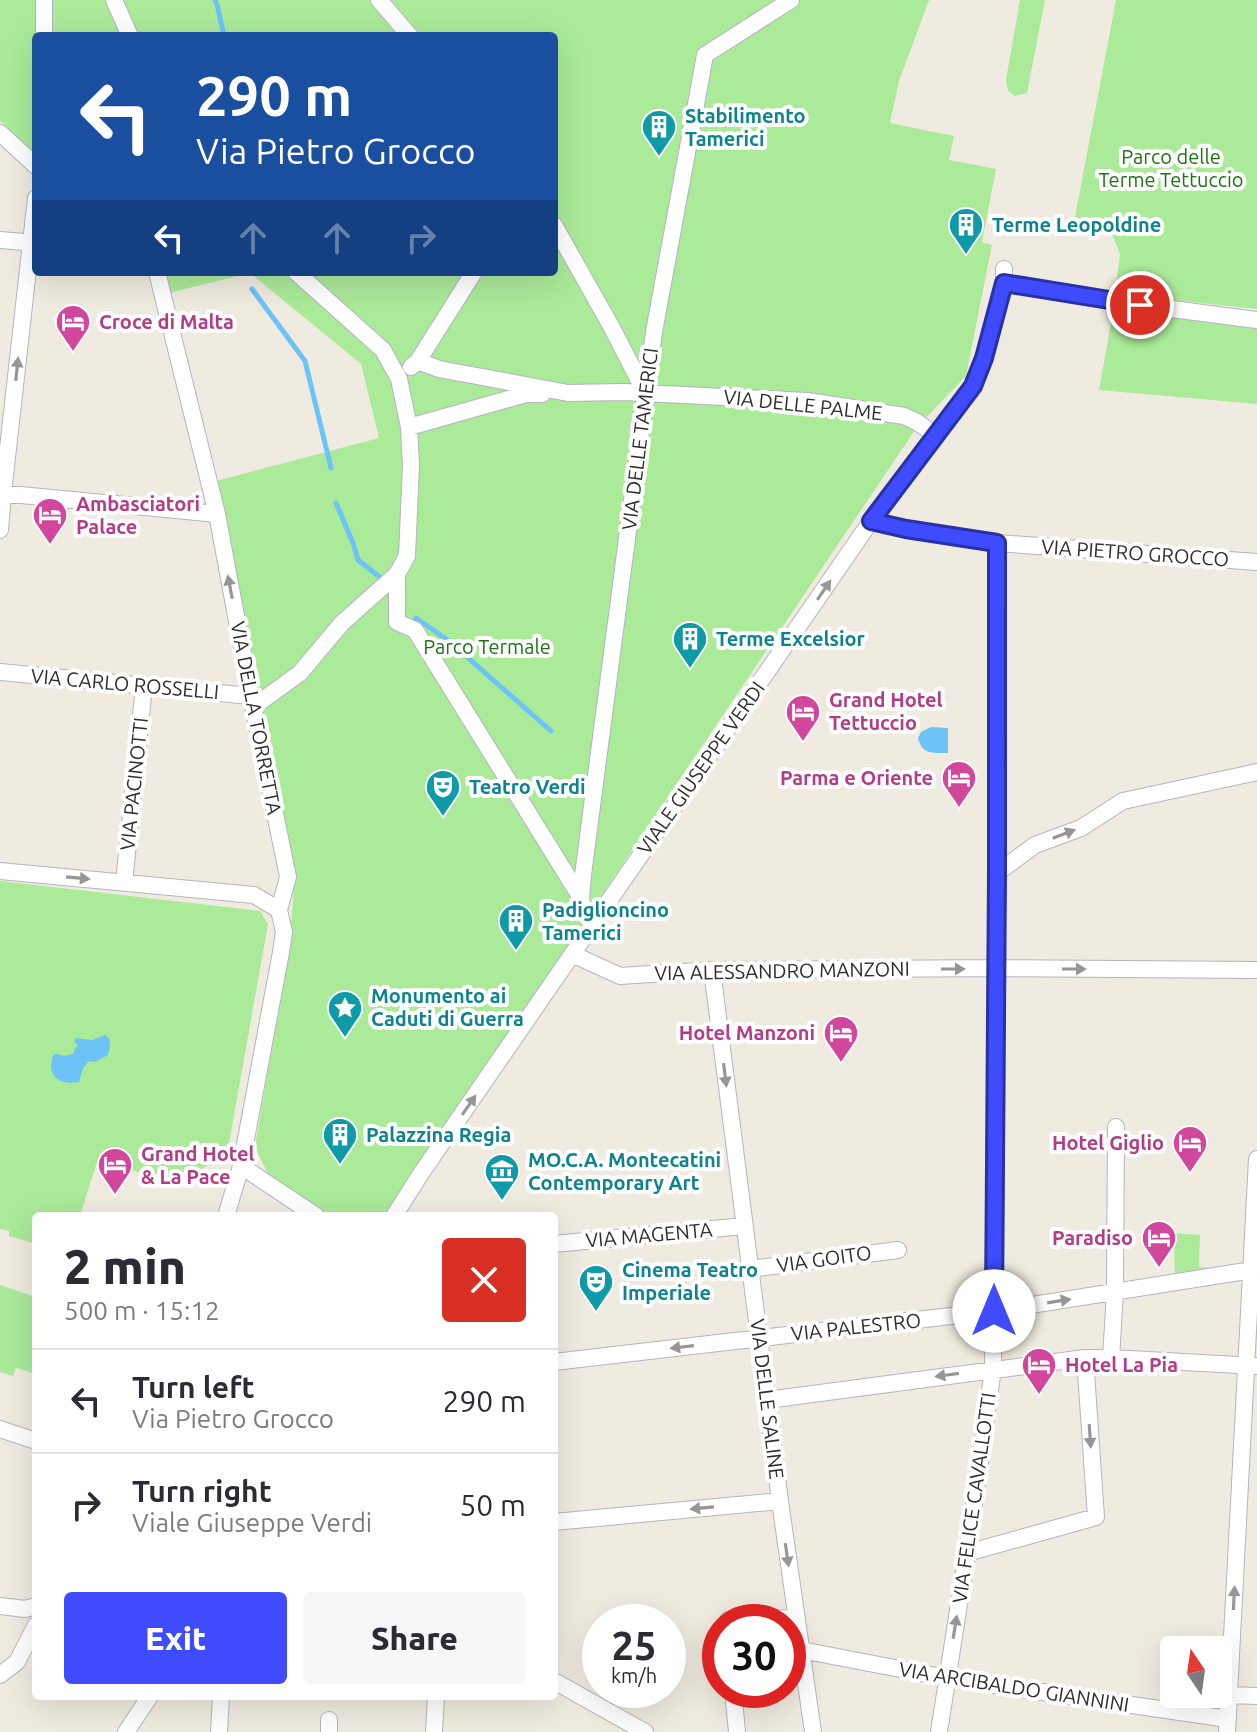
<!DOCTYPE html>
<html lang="en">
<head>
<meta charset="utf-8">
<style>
  body { margin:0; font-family:Ubuntu,sans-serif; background:#f7f7f7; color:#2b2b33; height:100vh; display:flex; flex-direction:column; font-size:30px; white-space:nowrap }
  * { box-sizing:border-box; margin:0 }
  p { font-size:26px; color:#7c7c81 }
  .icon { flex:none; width:44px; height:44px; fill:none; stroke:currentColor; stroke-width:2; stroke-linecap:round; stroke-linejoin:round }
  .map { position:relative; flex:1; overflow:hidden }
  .side { position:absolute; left:32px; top:1212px; width:526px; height:488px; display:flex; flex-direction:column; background:#fff; border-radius:8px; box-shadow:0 8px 32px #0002 }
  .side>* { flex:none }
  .guide { position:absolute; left:32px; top:32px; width:526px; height:244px; border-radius:8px; box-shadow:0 8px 32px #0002; background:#1a4fa0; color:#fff; overflow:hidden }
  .needle { width:52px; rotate:347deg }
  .buttons { position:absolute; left:1160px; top:1636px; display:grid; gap:16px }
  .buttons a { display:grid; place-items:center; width:72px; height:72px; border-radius:8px; background:#fff; box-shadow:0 8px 32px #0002; font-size:40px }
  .speed { position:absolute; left:582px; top:1604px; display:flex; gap:16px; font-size:40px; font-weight:700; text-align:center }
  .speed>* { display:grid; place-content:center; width:104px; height:104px; border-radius:50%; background:#fff; box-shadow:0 8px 32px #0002; line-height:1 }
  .speed small { font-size:20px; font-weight:400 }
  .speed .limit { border:12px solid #d22; background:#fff; color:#111 }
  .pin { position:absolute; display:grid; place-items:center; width:68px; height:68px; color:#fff; margin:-34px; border:4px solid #fff; border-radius:50%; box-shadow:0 2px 8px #0007 }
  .me { position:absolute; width:88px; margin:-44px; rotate:0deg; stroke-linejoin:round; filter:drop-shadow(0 0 6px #0008) }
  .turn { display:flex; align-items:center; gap:28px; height:168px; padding:0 32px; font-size:36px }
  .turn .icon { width:104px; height:104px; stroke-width:2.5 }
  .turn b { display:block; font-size:56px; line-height:68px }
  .lanes { display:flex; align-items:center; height:76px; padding:0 32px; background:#0003; justify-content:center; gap:40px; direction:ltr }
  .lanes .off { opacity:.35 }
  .round { display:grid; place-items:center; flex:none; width:84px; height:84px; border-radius:8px; background:#f7f7f7 }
  .headline { display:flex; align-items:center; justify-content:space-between; height:136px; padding:0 32px }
  h1 { font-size:48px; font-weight:800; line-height:60px }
  .cta { display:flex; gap:16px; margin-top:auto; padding:16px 32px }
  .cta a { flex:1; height:92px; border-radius:8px; background:#3e4bff; color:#fff; font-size:32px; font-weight:800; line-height:92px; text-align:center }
  .cta a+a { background:#f7f7f7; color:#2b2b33 }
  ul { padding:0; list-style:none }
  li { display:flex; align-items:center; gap:24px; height:104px; padding:0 32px; border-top:2px solid #e1e1e2 }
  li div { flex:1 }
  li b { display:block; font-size:30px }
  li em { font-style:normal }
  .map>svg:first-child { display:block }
  .green { fill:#abea99 }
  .water { fill:#6cc3f8 }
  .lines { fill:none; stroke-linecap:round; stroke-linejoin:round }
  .stream { stroke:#6cc3f8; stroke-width:5 }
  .street-casing { stroke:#b4b4c2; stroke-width:18 }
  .street { stroke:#fff; stroke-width:16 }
  .oneway { fill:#969696 }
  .route-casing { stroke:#2831a6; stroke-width:20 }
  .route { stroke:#3e4bff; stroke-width:14 }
  .labels { text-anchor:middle; stroke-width:8; stroke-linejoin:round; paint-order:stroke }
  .culture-label { font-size:20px; font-weight:bold; fill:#0d838f; stroke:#fff; text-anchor:start }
  .park-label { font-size:20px; fill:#1e7315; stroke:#fff }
  .hotel-label { font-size:20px; font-weight:bold; fill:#b23c85; stroke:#fff; text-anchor:start }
  .street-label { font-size:20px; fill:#2e2e2e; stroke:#fff }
</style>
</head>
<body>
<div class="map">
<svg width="1257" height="1732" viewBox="0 0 1257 1732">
  <rect width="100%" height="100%" fill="#f0ebe0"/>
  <path class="green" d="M0,0h929l-30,81 -9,42 64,13 -5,24 47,9 -14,73 10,3 -26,131 -49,51 -531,789h-59l-59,-42 -13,-27 35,-207 5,-68 -79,-391 163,-43 -18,-74 -111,-91 -81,20 -3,-21h388v-236h-518v119l-36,-34z
    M1020,0h25l-18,93 -12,3 -7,-5 -2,-11z
    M1116,0h141v309l-142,-15 5,-40 -9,-23 -36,-14z
    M1114,306l143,21v77l-158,-14z
    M0,881l260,30 8,13 -41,231 -53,29 -76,-25 -18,57h-44v28l-27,-8v-5l-9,-2z
    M1174,1233l26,2 -1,32 34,2 -58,9z
    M0,1285l36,12v77l-20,-6 -3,8 -13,-4z"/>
  <path class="water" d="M931,727l17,1v25c-15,0 -26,2 -30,-15l3,-6z
    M105,1035c9,6 4,12 3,20l-13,7 -6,-1 -6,7 -4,14c-21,4 -34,-7 -25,-28h4l5,2 10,-2 2,-6 3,-2 -4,-5 2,-3 16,2z"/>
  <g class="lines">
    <path class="stream" d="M215,0l2,4 7,32
      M252,289l53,72 26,107
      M336,503l17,40 5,17 23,18
      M416,618l33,23 102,90"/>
    <defs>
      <path id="street" d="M114,0l16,36
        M379,0l31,36
        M44,36v-36
        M0,133l36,33
        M554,225l57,101 35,68
        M0,240l36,3
        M157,272l60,242 34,182 37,181 -9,33 5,22 -3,20 -40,214 -15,50
        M296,272l87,78 16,29 10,48 2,38 -4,91 -10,18v48l18,8 166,268
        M1004,283l106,18 147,19
        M418,361l21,8 129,24 56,-1 183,9 97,15 13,6 18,13
        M411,367l7,-6 56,-89
        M409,427l117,-33h16
        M0,493l217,21
        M871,521l35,8 91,14 260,19
        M0,530l3,-37 33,-295
        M0,672l251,24
        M253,707l47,-34 42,-50 55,-49
        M0,871l254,24 25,15
        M997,873l38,-28 46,-17 42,-27 134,-29
        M124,883l20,-197
        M596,920l-13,-10 -2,-12 2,-23 71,-543 51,-277 86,-55
        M572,954l48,22 92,-6 284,-2 261,2
        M712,970l68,531 33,231
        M241,1166l75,50
        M394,1216l28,-44 449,-651 102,-135 11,-28 20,-75v-14
        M554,1244l190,-18
        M750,1269l148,-19
        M1111,1358l4,-66 1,-165
        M554,1362l440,-51 258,-41
        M767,1400l318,-42h26l146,8
        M0,1429l36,12
        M554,1522l226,-21
        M967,1553l129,-36 -11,-159
        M0,1606l25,3 11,-3
        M728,1622v-2l68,-2
        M801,1650l146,28 281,41
        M0,1675l17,-13 19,-37
        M554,1681l91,51
        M733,1690l4,42
        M1228,1695l29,1
        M126,1732l24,-36
        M219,1732l2,-36
        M329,1732v-12
        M434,1732l2,-36
        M939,1732l28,-179 26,-184 4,-496v-330
        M1227,1732l30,-573"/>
    </defs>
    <use href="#street" class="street-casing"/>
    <use href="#street" class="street"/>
  </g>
  <defs><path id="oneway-solid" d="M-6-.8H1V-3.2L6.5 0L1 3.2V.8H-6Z" transform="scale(2)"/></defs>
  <g class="oneway">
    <use href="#oneway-solid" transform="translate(17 369) rotate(-84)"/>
    <use href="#oneway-solid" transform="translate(230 587) rotate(-101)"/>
    <use href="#oneway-solid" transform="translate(824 590) rotate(-56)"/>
    <use href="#oneway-solid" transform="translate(1064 834) rotate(-21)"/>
    <use href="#oneway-solid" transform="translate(78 878) rotate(5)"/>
    <use href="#oneway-solid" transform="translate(953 969)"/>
    <use href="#oneway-solid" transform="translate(1074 969)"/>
    <use href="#oneway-solid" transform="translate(725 1075) rotate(83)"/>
    <use href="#oneway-solid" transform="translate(469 1105) rotate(-55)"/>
    <use href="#oneway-solid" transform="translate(1059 1301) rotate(-9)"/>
    <use href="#oneway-solid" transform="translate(682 1347) rotate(173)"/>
    <use href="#oneway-solid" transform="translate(947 1375) rotate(172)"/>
    <use href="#oneway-solid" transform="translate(1090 1436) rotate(86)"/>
    <use href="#oneway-solid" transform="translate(702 1508) rotate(175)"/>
    <use href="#oneway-solid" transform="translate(787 1555) rotate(82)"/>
    <use href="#oneway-solid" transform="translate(1234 1598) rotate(-87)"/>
    <use href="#oneway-solid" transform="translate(955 1627) rotate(-81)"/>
  </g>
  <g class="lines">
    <defs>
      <path id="route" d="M994,1311l3,-438v-330l-91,-14 -35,-8 102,-135 11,-28 20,-75 136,22"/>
    </defs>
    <use href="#route" class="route-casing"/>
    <use href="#route" class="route"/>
  </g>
  <defs>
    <symbol id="building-pin" viewBox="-11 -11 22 30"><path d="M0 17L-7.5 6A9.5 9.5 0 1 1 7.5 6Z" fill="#0f9aa8" stroke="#fff"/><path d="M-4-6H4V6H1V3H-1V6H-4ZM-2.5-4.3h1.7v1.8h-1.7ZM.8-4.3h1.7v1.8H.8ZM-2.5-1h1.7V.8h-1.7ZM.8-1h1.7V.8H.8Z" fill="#fff"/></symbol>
    <symbol id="hotel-pin" viewBox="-11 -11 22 30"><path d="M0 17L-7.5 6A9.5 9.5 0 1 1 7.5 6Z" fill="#d1479c" stroke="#fff"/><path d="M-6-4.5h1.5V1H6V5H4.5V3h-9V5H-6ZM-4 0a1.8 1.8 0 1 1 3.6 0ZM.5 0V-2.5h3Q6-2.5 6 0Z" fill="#fff"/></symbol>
    <symbol id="theatre-pin" viewBox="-11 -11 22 30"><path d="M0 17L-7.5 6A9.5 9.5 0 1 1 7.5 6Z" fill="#0f9aa8" stroke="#fff"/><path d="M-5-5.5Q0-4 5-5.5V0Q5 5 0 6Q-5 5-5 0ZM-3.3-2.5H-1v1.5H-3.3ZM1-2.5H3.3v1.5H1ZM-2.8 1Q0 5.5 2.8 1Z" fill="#fff"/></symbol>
    <symbol id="sight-pin" viewBox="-11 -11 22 30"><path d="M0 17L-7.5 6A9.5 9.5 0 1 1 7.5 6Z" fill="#0f9aa8" stroke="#fff"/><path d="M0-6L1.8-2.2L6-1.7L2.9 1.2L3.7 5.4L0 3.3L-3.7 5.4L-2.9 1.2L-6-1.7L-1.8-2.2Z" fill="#fff"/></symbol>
    <symbol id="museum-pin" viewBox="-11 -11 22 30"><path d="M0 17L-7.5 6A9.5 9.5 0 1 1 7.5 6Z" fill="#0f9aa8" stroke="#fff"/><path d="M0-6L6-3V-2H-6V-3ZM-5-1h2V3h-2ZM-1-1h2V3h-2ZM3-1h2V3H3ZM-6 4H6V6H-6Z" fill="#fff"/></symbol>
  </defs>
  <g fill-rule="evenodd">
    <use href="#building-pin" x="639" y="107" width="40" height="54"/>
    <use href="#building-pin" x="946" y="205" width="40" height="54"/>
    <use href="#hotel-pin" x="53" y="302" width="40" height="54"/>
    <use href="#hotel-pin" x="30" y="495" width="40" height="54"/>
    <use href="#building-pin" x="670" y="619" width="40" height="54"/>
    <use href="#hotel-pin" x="783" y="692" width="40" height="54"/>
    <use href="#hotel-pin" x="939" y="758" width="40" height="54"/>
    <use href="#theatre-pin" x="423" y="767" width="40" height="54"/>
    <use href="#building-pin" x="496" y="901" width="40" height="54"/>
    <use href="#sight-pin" x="325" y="988" width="40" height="54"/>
    <use href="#hotel-pin" x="821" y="1013" width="40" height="54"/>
    <use href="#building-pin" x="320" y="1115" width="40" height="54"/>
    <use href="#hotel-pin" x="1170" y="1123" width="40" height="54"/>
    <use href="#hotel-pin" x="95" y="1145" width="40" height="54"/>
    <use href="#museum-pin" x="482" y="1151" width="40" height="54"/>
    <use href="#hotel-pin" x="1139" y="1218" width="40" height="54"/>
    <use href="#theatre-pin" x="576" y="1262" width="40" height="54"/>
    <use href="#hotel-pin" x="1019" y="1345" width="40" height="54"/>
  </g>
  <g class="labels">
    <g class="culture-label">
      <text x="685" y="123">Stabilimento<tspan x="685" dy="23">Tamerici</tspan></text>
      <text x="992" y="232">Terme Leopoldine</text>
      <text x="716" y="646">Terme Excelsior</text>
      <text x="469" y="794">Teatro Verdi</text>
      <text x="542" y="917">Padiglioncino<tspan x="542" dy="23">Tamerici</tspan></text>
      <text x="371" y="1003">Monumento ai<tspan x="371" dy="23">Caduti di Guerra</tspan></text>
      <text x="366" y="1142">Palazzina Regia</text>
      <text x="528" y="1167">MO.C.A. Montecatini<tspan x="528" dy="23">Contemporary Art</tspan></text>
      <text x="622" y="1277">Cinema Teatro<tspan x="622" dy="23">Imperiale</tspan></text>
    </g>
    <g class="park-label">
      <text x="1171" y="164">Parco delle<tspan x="1171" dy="23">Terme Tettuccio</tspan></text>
      <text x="487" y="654">Parco Termale</text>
    </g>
    <g class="hotel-label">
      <text x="99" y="329">Croce di Malta</text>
      <text x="76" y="511">Ambasciatori<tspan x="76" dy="23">Palace</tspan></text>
      <text x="829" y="707">Grand Hotel<tspan x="829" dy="23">Tettuccio</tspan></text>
      <text x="933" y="785" text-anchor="end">Parma e Oriente</text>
      <text x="815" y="1040" text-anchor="end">Hotel Manzoni</text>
      <text x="1164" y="1150" text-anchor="end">Hotel Giglio</text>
      <text x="141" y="1161">Grand Hotel<tspan x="141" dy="23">&amp; La Pace</tspan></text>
      <text x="1133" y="1245" text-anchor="end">Paradiso</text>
      <text x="1065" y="1372">Hotel La Pia</text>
    </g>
    <g class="street-label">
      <text transform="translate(803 405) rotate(6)" y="7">VIA DELLE PALME</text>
      <text transform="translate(640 439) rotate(-83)" y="7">VIA DELLE TAMERICI</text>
      <text transform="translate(1135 553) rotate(4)" y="7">VIA PIETRO GROCCO</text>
      <text transform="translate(125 684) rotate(5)" y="7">VIA CARLO ROSSELLI</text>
      <text transform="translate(256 718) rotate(79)" y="7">VIA DELLA TORRETTA</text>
      <text transform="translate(701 768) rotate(-55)" y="7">VIALE GIUSEPPE VERDI</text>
      <text transform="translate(134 784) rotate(-84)" y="7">VIA PACINOTTI</text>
      <text transform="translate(782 971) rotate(-1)" y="7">VIA ALESSANDRO MANZONI</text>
      <text transform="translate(649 1235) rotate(-5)" y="7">VIA MAGENTA</text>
      <text transform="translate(824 1259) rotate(-8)" y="7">VIA GOITO</text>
      <text transform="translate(856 1327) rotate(-6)" y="7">VIA PALESTRO</text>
      <text transform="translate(767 1399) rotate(83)" y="7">VIA DELLE SALINE</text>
      <text transform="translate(974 1498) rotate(-82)" y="7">VIA FELICE CAVALLOTTI</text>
      <text transform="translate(1014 1687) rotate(9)" y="7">VIA ARCIBALDO GIANNINI</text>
    </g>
  </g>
</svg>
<div class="buttons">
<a><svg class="needle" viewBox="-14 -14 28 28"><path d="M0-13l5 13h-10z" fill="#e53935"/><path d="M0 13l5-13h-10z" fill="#7c7c81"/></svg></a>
</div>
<div class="speed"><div>25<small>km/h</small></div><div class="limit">30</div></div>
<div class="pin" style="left:1140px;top:305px;background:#d93025"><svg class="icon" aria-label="arrive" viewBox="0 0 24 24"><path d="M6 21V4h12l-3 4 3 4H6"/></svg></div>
<svg class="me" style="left:994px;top:1311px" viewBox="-20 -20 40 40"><circle r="19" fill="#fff"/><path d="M0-13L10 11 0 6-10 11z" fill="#3e4bff"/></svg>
<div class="guide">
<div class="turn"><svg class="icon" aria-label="left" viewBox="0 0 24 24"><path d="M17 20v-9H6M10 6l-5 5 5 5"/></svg><div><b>290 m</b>Via Pietro Grocco</div></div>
<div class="lanes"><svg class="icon" aria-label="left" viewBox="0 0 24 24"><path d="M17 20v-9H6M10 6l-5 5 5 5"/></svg><svg class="icon off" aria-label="ahead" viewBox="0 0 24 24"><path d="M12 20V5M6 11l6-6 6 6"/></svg><svg class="icon off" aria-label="ahead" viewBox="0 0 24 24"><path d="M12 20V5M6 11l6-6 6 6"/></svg><svg class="icon off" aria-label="right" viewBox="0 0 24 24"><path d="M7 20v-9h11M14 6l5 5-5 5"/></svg></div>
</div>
<section class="side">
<div class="headline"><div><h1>2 min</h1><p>500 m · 15:12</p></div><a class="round" style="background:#d93025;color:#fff"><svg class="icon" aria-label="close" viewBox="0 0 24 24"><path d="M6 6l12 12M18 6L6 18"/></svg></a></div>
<ul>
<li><svg class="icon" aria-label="left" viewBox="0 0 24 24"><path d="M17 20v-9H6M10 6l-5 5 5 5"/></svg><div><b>Turn left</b><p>Via Pietro Grocco</p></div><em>290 m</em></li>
<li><svg class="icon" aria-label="right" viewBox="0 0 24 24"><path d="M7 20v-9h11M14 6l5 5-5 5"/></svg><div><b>Turn right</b><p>Viale Giuseppe Verdi</p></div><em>50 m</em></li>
</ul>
<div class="cta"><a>Exit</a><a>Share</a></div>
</section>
</div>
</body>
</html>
